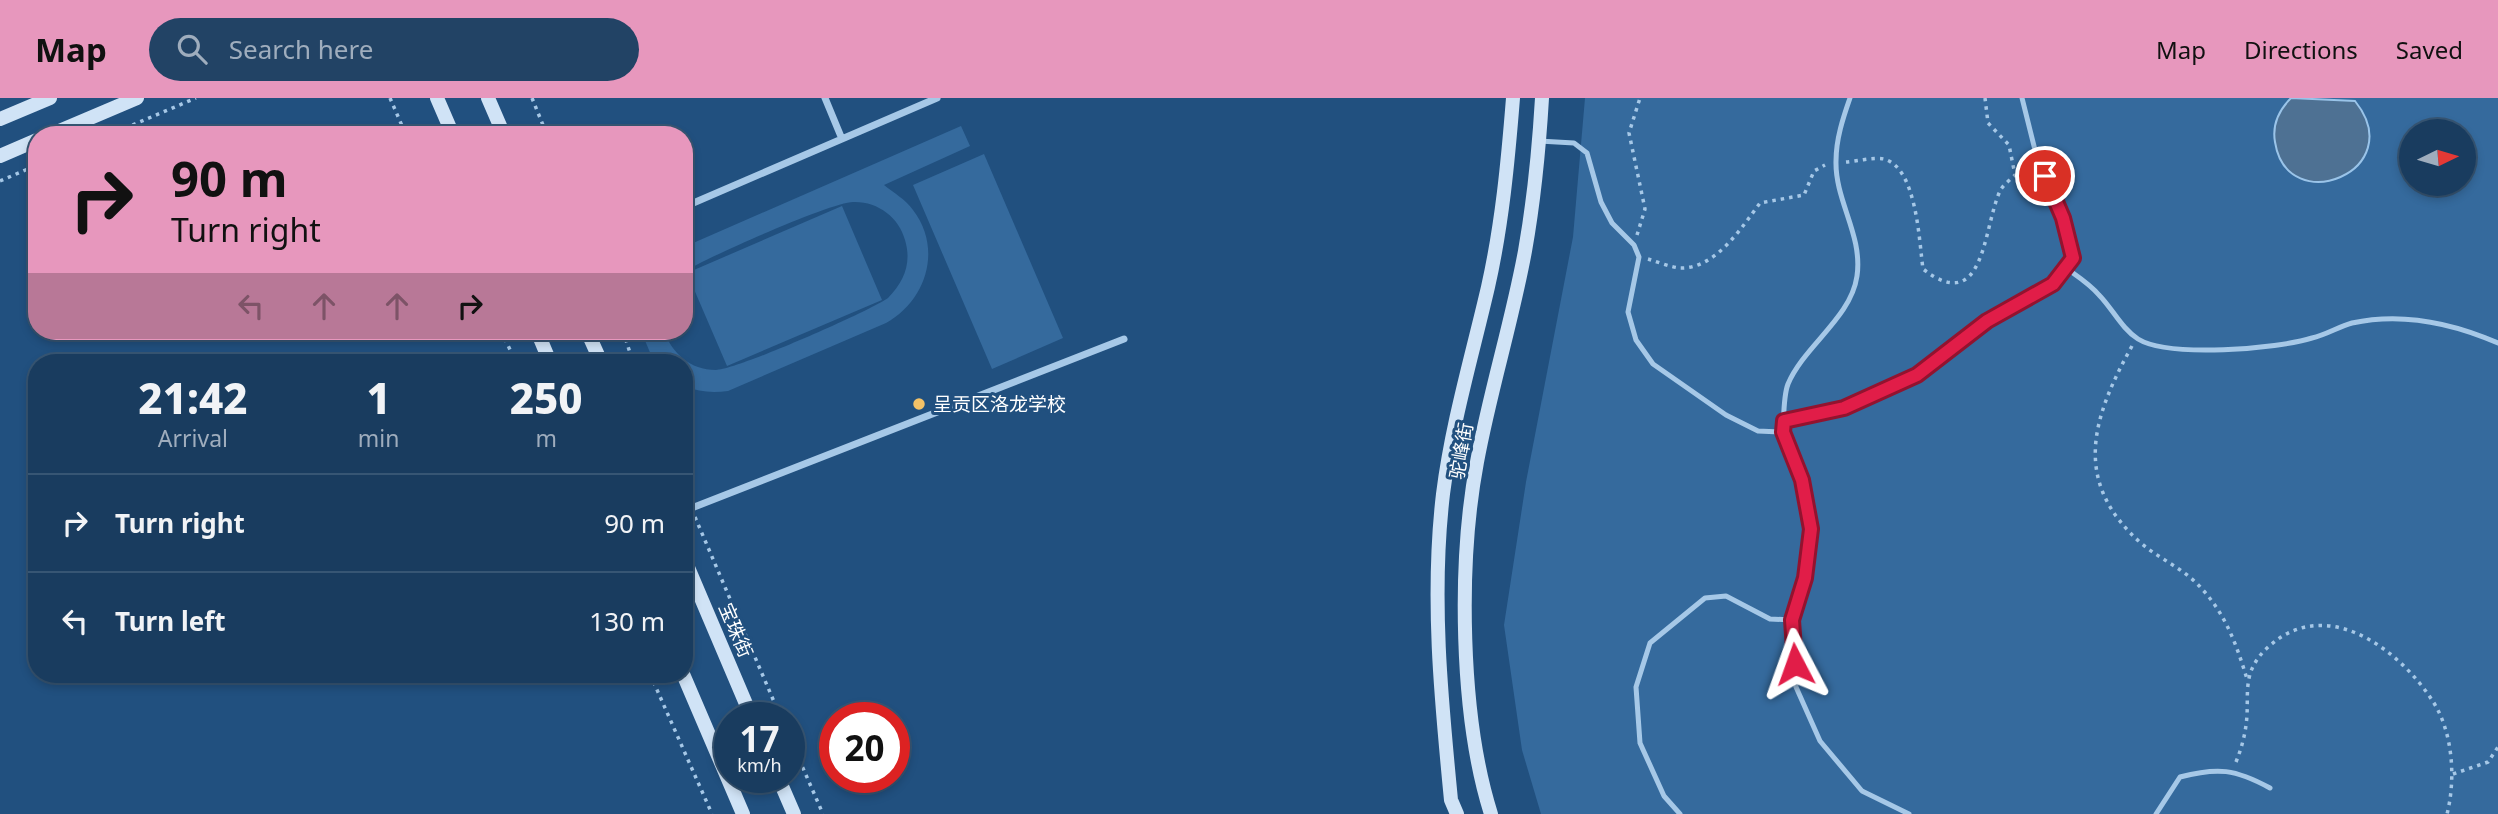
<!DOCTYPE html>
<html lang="en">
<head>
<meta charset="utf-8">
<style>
  body { margin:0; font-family:"Noto Sans","Noto Sans SC",sans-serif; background:#224365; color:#f1f3f6; height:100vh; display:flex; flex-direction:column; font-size:26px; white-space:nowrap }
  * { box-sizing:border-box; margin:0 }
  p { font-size:23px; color:#9fadbd }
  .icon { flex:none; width:38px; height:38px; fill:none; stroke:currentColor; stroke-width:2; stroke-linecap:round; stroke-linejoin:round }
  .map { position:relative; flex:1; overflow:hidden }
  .panel { position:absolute; left:28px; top:256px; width:665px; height:329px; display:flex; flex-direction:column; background:#193c5f; border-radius:28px; box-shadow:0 4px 10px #0003,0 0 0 2px #375674 }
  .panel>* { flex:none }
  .banner { position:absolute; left:28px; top:28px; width:665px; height:214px; border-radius:28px; box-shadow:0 4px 10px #0003,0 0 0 2px #375674; background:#e797bd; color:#111; overflow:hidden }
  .needle { width:46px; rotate:85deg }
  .tools { position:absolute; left:2399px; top:21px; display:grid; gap:14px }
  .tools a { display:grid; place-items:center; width:77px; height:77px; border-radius:50%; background:#193c5f; box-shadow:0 4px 10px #0003,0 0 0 2px #375674; font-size:35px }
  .speed { position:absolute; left:714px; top:604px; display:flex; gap:14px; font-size:35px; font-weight:700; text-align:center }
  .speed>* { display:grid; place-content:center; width:91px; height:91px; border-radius:50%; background:#193c5f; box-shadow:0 4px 10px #0003,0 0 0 2px #375674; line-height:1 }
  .speed small { font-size:18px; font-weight:400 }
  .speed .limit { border:10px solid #d22; background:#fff; color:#111 }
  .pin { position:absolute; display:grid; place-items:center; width:60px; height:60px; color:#fff; margin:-30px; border:4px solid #fff; border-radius:50%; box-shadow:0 2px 7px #0007 }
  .me { position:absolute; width:77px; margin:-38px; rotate:356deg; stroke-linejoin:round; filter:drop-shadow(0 0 5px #0008) }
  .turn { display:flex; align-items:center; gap:24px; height:147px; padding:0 28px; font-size:32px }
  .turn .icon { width:91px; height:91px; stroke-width:2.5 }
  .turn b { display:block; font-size:49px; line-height:60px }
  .lanes { display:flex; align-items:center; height:66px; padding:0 28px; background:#0003; justify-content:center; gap:35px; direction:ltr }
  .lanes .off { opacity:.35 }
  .eta { display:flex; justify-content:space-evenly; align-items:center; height:119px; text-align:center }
  .eta b { font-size:42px; font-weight:800; line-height:49px }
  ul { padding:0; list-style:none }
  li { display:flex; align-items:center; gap:21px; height:98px; padding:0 28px; border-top:2px solid #375674 }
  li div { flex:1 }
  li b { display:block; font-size:26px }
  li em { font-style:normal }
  header { display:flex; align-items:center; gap:42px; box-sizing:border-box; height:98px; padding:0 35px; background:#e797bd; color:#111 }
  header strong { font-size:33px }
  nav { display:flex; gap:38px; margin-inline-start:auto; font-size:24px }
  .search { width:490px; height:63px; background:#224365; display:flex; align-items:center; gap:18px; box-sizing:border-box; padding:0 24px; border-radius:38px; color:#9fadbd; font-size:26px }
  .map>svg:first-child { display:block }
  .green { fill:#356a9d; fill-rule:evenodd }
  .water { fill:#4e7193; stroke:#9ac4e9; stroke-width:2 }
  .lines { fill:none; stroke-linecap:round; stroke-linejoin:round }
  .path { stroke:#a6c8e7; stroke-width:3.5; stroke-dasharray:3.5 5; stroke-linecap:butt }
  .lane { stroke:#a6c8e7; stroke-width:5 }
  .street { stroke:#a6c8e7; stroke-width:7 }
  .secondary { stroke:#d0e3f6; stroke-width:14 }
  .route-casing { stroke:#92132f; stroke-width:18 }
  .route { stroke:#e11d48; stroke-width:12 }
  .poi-dot { fill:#f4c267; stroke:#21507f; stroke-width:2.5 }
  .labels { text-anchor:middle; stroke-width:6; stroke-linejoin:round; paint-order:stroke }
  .poi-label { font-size:19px; fill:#fff; stroke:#21507f; text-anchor:start }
  .street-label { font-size:19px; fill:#fff; stroke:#21507f }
</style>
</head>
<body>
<header>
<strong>Map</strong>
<div class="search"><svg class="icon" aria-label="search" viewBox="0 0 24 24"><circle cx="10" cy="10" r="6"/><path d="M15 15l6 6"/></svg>Search here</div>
<nav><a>Map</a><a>Directions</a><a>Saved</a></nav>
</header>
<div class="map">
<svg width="2498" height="716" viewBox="0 0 2498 716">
  <rect width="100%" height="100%" fill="#21507f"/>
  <path class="green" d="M1585,0h913v716h-957l-19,-64 -18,-125 22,-143 47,-245zM2412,33h52v53h-52z
    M961,28l9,20 -86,39c10,8 21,14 29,25 30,39 13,91 -27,113l-158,68c-16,2 -29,1 -44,-5v-24h-30l-13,-31h23c8,22 26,39 52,39 20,0 152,-58 172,-72 16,-16 24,-35 17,-58 -6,-23 -28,-39 -52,-38 -21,0 -148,56 -169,70v-25z
    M984,56l79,184 -71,31 -79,-184z
    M842,108l40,94 -155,66 -40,-93z"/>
  <path class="water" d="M2291,0l64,3c56,70 -68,119 -80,41 -3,-17 4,-32 16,-44z"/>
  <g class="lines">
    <path class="path" d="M390,0l16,37
      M532,0l15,37
      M109,37l87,-37
      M1846,64c11,-1 28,-5 38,-3 33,9 35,82 39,110 62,48 60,-41 77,-78 3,-6 10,-11 15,-16l-6,-30 -21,-22 -3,-25
      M0,83l37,-16
      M1637,137l8,-26 -16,-76 11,-35
      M1648,161c10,3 22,8 32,9 36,1 62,-41 80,-65l44,-8 10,-24 11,-6
      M501,233l15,31
      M623,233l10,31
      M2132,248c-40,72 -61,136 10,198 19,16 43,25 60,45 24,26 35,57 45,90
      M695,419l86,201
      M650,576l62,140
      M789,638l34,78
      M2236,664c6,-15 10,-30 11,-47 1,-17 -2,-36 8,-52 6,-11 16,-19 26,-26 56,-35 120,16 151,63 21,31 24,79 15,114
      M2453,676l35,-12 10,-15"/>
    <path class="lane" d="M1539,43l35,2 13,10 14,49 11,21 22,22 5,12 -11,55 8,28 17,24 73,51 32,16 25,1 19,48 9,49 -6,49 -13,42 4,67 24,54 42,50 47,23
      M2066,170c11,8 24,16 33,27 13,13 23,34 39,44 31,19 139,10 174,-1 14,-3 26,-11 40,-15 50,-11 100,0 146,20
      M1784,322l60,-11 73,-34 71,-54 65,-37 20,-26 -10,-40 -27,-64 -14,-56
      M1783,334c1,-14 0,-35 5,-48 16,-38 63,-66 69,-108 6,-41 -22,-75 -21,-115 0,-22 7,-43 14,-63
      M1680,716l-16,-18 -24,-53 -4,-56 14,-44 55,-45 21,-2 44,23 22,1
      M2156,716l24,-37c38,-10 55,-8 90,11"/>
    <path class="street" d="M825,0l17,41
      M684,109l253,-109
      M684,413l440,-172"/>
    <path class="secondary" d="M437,0l16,37
      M488,0l16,37
      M0,21l50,-21
      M50,37l87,-37
      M0,58l37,-16
      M537,233l13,31
      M587,233l14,31
      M684,460l68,160
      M683,576l60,140
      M778,679l16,37
      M1457,716l-6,-14c-10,-102 -20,-204 -8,-306 9,-71 29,-138 45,-207 14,-62 20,-126 25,-189
      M1491,716c-31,-98 -33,-251 -14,-352 13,-71 35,-140 48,-211 9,-51 14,-102 17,-153"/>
  </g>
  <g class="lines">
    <defs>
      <path id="route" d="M1795,566l-3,-44 13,-42 6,-49 -9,-49 -19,-48 1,-11 60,-13 73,-33 70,-54 66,-37 20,-26 -10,-40 -18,-42"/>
    </defs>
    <use href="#route" class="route-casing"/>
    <use href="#route" class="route"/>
  </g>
  <circle class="poi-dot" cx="919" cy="306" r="7"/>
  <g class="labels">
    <g class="poi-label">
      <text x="933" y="313">呈贡区洛龙学校</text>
    </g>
    <g class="street-label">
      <text transform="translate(1461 353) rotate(-80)" y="7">驼峰街</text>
      <text transform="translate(736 532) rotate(67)" y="7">宝珠街</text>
    </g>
  </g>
</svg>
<div class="tools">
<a><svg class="needle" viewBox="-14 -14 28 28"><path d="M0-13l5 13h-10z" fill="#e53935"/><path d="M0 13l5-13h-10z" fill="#9fadbd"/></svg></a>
</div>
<div class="speed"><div>17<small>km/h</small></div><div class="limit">20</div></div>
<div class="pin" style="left:2045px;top:78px;background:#d93025"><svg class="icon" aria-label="arrive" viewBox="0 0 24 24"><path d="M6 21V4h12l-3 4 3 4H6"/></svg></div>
<svg class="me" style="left:1795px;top:566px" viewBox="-20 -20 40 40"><path d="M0-17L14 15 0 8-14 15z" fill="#e11d48" stroke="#fff" stroke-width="4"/></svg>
<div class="banner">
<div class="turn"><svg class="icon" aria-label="right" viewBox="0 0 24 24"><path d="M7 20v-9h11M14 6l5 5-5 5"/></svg><div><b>90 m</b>Turn right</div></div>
<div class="lanes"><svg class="icon off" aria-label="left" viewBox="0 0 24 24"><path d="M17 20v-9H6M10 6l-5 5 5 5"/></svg><svg class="icon off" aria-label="ahead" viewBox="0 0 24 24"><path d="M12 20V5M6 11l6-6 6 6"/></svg><svg class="icon off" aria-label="ahead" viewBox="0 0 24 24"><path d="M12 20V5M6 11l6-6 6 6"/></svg><svg class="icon" aria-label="right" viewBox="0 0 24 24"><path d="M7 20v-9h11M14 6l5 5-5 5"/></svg></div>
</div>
<section class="panel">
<div class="eta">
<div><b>21:42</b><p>Arrival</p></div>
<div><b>1</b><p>min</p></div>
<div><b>250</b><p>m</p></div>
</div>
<ul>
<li><svg class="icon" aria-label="right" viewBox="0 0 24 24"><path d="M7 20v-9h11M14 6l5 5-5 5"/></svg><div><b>Turn right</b></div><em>90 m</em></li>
<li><svg class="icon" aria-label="left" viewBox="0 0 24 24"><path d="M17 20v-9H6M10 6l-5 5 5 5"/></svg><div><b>Turn left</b></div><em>130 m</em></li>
</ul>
</section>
</div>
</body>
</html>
